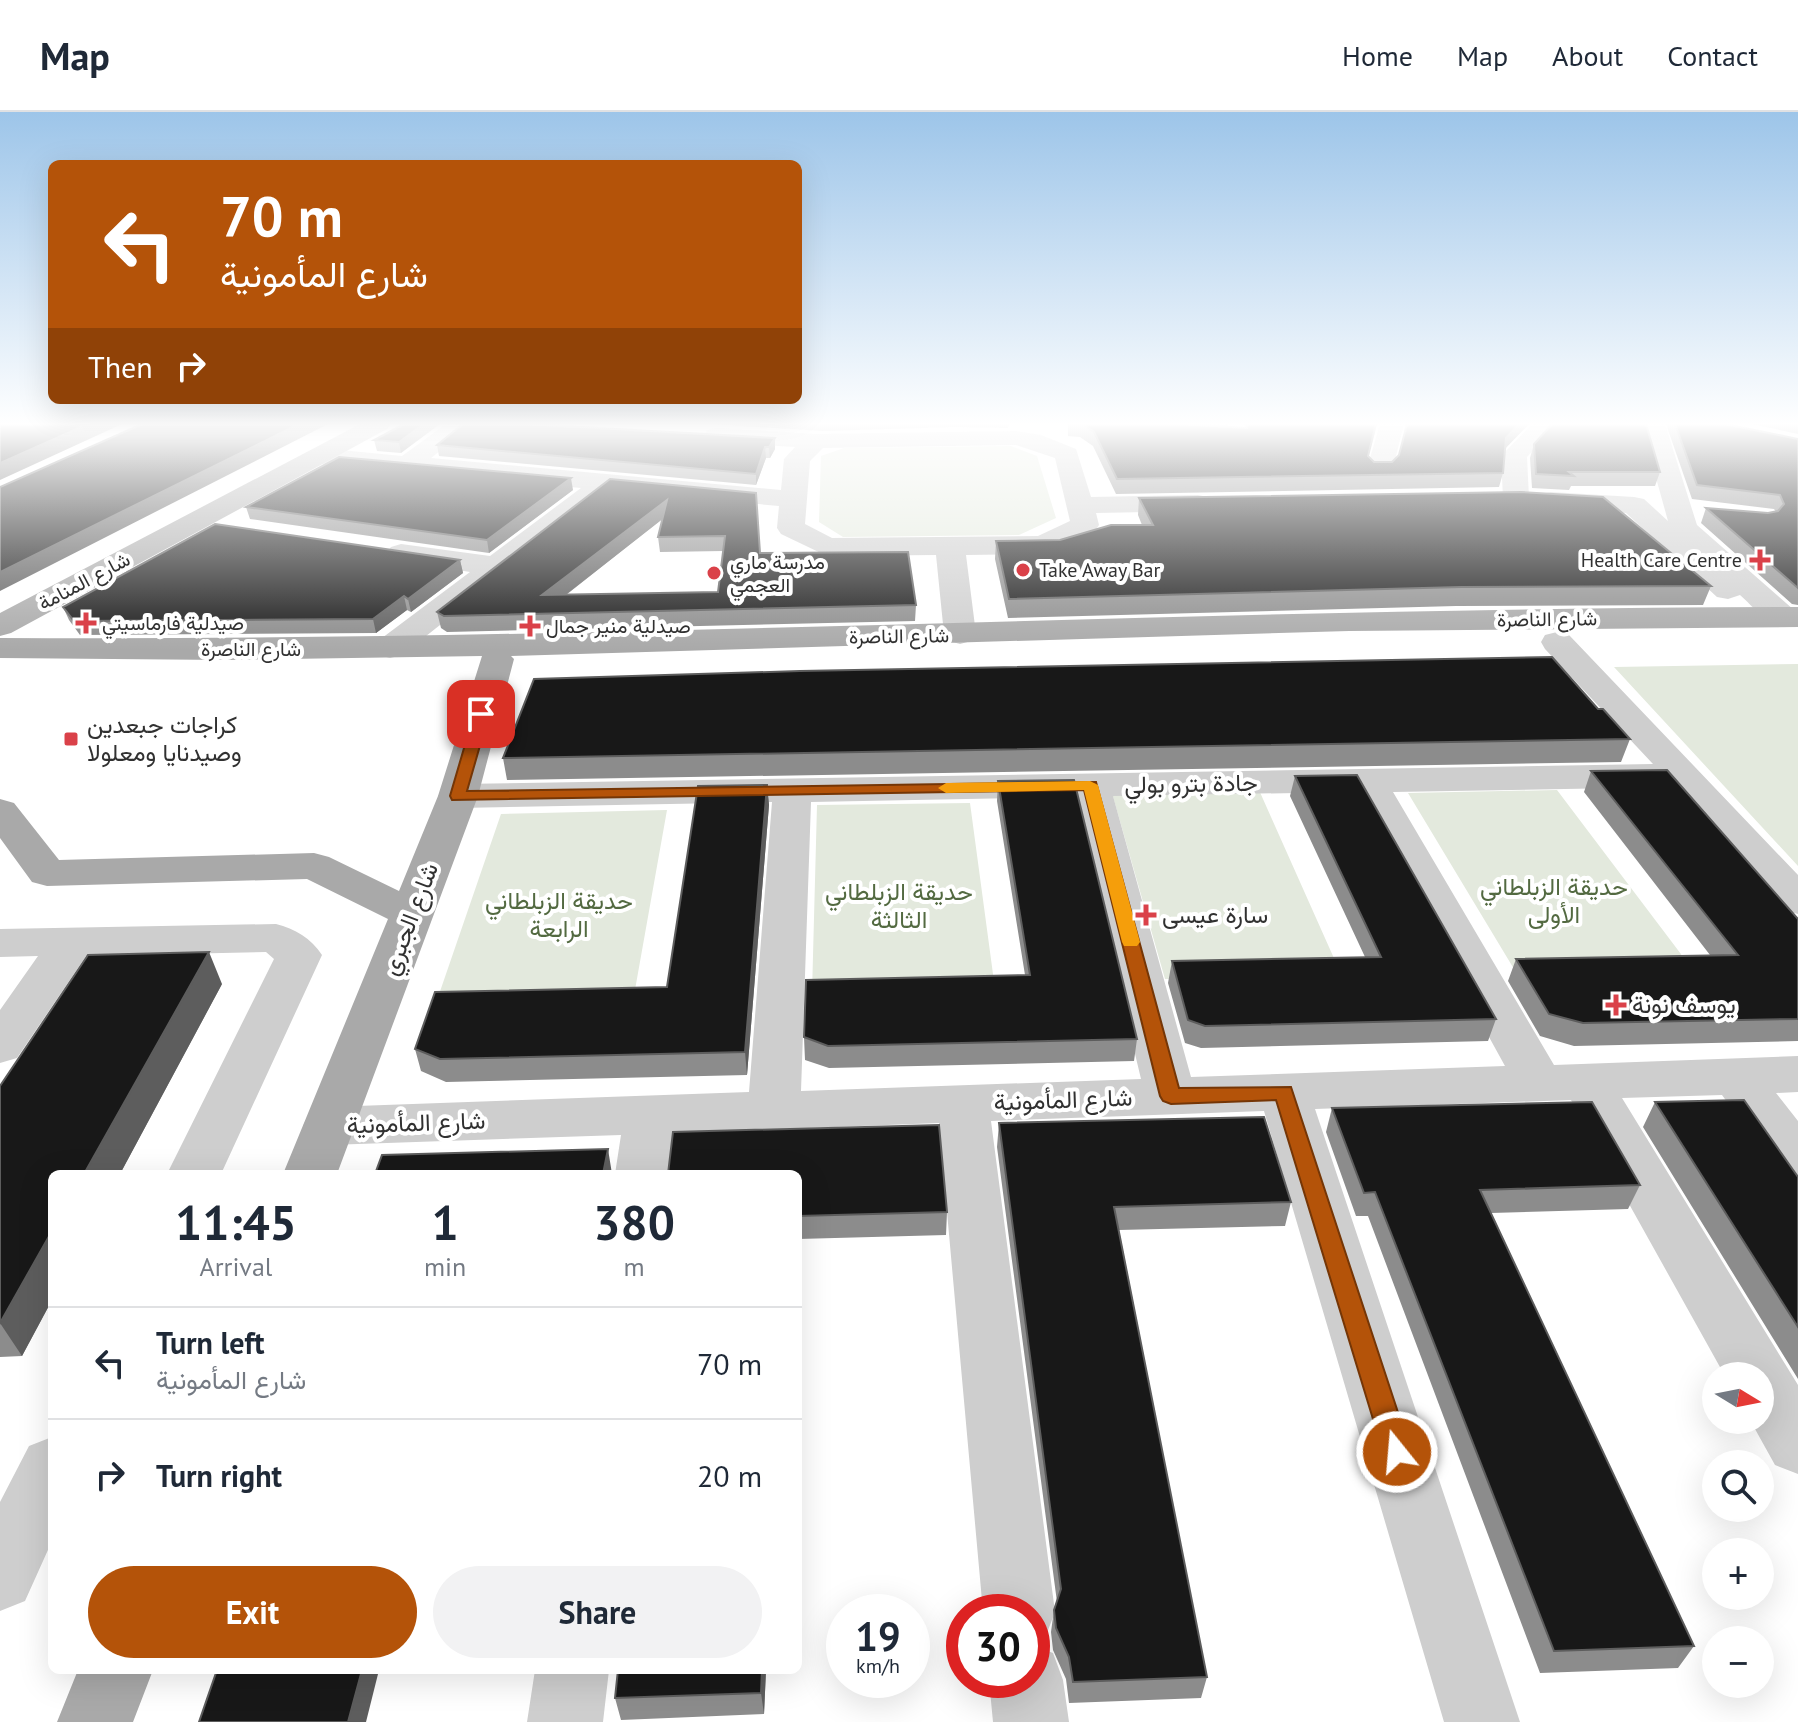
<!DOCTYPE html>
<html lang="en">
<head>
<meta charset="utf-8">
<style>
  body { margin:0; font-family:"PT Sans",Vazirmatn,sans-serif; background:#f2f2f3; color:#1f2937; height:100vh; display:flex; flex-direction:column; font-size:30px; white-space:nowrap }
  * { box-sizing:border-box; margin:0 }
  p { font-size:26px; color:#747a83 }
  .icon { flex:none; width:44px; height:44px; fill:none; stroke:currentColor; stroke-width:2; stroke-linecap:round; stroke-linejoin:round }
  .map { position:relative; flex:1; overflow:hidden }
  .sheet { position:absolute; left:48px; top:1058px; width:754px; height:504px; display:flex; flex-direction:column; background:#fff; border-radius:12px; box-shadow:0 8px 32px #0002 }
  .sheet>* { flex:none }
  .guide { position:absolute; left:48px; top:48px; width:754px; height:244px; border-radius:12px; box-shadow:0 8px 32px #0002; background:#b45309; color:#fff; overflow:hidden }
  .needle { width:52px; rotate:100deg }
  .fabs { position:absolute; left:1702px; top:1250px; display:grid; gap:16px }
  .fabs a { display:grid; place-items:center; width:72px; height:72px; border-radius:50%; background:#fff; box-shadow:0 8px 32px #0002; font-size:40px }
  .speed { position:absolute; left:826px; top:1482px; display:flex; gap:16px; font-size:40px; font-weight:700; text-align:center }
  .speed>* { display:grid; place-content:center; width:104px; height:104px; border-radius:50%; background:#fff; box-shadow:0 8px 32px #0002; line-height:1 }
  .speed small { font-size:20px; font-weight:400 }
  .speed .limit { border:12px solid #d22; background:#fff; color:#111 }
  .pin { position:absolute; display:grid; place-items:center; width:68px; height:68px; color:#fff; margin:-34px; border-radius:16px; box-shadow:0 4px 12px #0006 }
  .me { position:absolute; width:88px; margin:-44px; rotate:343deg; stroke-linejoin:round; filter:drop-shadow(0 0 6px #0008) }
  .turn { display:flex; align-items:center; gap:28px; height:168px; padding:0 40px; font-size:36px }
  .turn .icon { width:104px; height:104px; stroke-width:2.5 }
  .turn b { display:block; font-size:56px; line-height:68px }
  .then { display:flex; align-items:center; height:76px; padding:0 40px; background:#0003; gap:16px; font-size:30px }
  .eta { display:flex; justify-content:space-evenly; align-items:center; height:136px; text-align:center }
  .eta b { font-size:48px; font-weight:600; line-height:56px }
  .button { display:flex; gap:16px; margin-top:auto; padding:16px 40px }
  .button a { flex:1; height:92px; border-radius:48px; background:#b45309; color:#fff; font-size:32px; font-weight:600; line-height:92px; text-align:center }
  .button a+a { background:#f2f2f3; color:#1f2937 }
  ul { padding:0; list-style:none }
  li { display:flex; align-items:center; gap:24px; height:112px; padding:0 40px; border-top:2px solid #e0e1e3 }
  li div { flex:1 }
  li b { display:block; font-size:30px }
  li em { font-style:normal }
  header { display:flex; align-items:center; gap:48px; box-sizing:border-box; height:112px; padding:0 40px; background:#fff; border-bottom:2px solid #e0e1e3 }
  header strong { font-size:38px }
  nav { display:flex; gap:44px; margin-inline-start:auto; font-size:28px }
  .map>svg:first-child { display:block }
  .green { fill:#e3e9dd }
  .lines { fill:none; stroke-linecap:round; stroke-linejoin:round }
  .minor { fill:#cecece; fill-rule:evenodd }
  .major { fill:#a9a9a9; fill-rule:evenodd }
  .wall { fill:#8c8c8c; fill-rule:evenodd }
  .shaded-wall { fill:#5d5d5d }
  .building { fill:#181818; stroke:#5d5d5d; stroke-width:2; fill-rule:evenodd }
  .route { fill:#b45309; stroke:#753606; stroke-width:2 }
  .slow { fill:#f59e0b }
  .poi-dot { fill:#da4149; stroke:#fff; stroke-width:3 }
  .labels { text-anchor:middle; stroke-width:8; stroke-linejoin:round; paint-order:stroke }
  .far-poi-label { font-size:20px; fill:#313131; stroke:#fff; text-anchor:start }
  .far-street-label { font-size:20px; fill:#313131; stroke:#fff }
  .poi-label { font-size:24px; fill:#313131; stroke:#fff; text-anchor:start }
  .street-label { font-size:24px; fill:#313131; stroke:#fff }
  .park-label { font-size:24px; fill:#536a41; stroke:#fff }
</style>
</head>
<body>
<header>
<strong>Map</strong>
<nav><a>Home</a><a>Map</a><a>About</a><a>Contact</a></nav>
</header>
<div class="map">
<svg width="1798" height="1610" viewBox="0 0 1798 1610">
  <rect width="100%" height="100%" fill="#fff"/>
  <path class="green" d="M1011,334l26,10 19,62 -37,17 -176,2 -24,-15 2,-66 23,-8z
    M1798,552v202l-184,-199z
    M1259,678l82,184 -176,5 -53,-186z
    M1557,678l136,180 -176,4 -109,-181z
    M970,691l25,186 -183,4 5,-188z
    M667,698l-34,191 -198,5 66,-192z"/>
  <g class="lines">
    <path class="minor" d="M446,312h28l-43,34 350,32 3,-31 11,-12 -79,-5 -9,-2 -3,-5 3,-5 9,-2 100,6 200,-3 25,4 35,14 15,48 107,-2 10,2 4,6 -4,6 -10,2 -102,2 3,12 -4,6 -52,23 -77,1 10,79 -5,7 -11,3 -11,-3 -5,-7 -8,-79 -109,1 -46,-22 -4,-6 2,-22 -168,-16 -209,165 -12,3 -12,-3 -5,-7 5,-7 92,-69 -79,-13 -5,-6 5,-6 10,-3 89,12 91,-68 -261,-24 -9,-3 -4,-5 4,-5 9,-3 82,8zM1016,333l39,13 15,63 -32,15 -206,2 -27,-14 5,-63 13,-13z
      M1181,312h46l1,2 -3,5 -9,2 -31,-4z
      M1380,312h24l-11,44 -4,5h-18l-4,-5z
      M1532,312h26l-31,33 2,41 -3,6h-20l-3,-6 -2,-42z
      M1641,312h24l32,101 97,85 4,6 -4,8c-24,6 -37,-14 -54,-29l-12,4 -11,-2 -91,-84 -85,-7 -4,-6 4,-6 10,-2 83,5 10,2 24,22z
      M1557,520l12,3 229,240v39l-15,-4 -109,-123 -281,5 161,273 244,-9v36l-22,1 22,28v59l-19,-6 -57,-79 -100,3 176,287v89l-23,-9 -25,-45h10v-44h-35l-154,-276 -256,9 205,613h-76l-180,-611 -273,10 64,491 -10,26 -13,5v-31h-49l-44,-489 -264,10 -6,41h-54l6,-39 -292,10 -19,-5 -7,-14 7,-14 19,-5 420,-15 23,-290 -314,6 -14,-4 -6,-8 6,-8 14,-4 1195,-20 -108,-115 -4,-7 4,-7zM1354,680l151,274 -314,11 -78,-281zM1074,685l67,282 -340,12 10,-289z
      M276,812c19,5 35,14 46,31l-101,219h-54l107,-215 -8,-7 -180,4 -69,102 -17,5v-53l38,-54 -38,1v-28z
      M52,1325v104l-27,60 -25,10v-109l29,-56z
      M1032,1533l21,8 10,27 6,42h-76l-4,-42h43z
      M535,1558h74l-6,52h-76z"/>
    <path class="major" d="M360,312h31l-4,5 -376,204 -11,3v-23z
      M1798,495v20l-449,4 -838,25 3,3 -36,137 -141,378h-54l105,-255 -81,-40 -260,7 -15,-4 -32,-44v-39l14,4 45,57 255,-7 15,4 70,34 39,-95 44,-140 -257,4 -225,-2v-20c600,4 1198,-30 1798,-31z
      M78,1558h75l-20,52h-76z"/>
  </g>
  <path class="wall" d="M404,312l-3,29 -24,-2 -3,-11z
    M709,312h301l-2,4 -53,-1 -132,4z
    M1068,312h116l61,4 -1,-4h133l-9,33 6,5h18l7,-7 8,-31h122l-24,24 -2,25 -4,14 -383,7 -23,-48 -13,-9 -12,-1z
    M1666,312h59l73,15v166l-6,-1 -91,-81 5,-15 62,5 8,-1 -2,-3 -82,-10z
    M1752,312h46v10z
    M775,326v11l-5,9h-4l-10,27 -317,-29 -2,-11z
    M1534,332l126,28 -5,14h-84l-2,4 -37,-2 -2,-30z
    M610,367l150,74 156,52 -1,16 -468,11 -6,-4 -4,-16zM662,407l-4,18 2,15 63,-1 -5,41 -152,3z
    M573,378l-84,63 -239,-34 -4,-12z
    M1139,386l572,88 -8,19 -247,1 -448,12 -13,-59 1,-18 64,-1 82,-15 -4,-10z
    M460,448l3,13 -52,39 -4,-2 -31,23 -296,2 -11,-15 -6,-13z
    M1598,597l32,30 -9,23 -1114,18 -4,-22z
    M1591,659l207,148v122l-224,5 -34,-10 -32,-55 8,-22 194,-4 -126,-163z
    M1295,664l201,243 -8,22 -287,7 -16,-5 -17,-60 4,-22 193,-4 -75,-161z
    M998,669l139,258 -3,22 -305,7 -24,-8 -1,-23 221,-62 -28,-174z
    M767,673l2,20 -22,270 -301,7 -25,-11 -6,-22 252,-62z
    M222,872l-102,190h-68v126l-30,56 -22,1v-271z
    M1655,990l143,75v202l-155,-252z
    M1332,996l308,77 -12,24 -137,4 203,433 -16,22 -138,5 -172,-457h-12l-30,-84z
    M999,1011l292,79 -6,24 -166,4 88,447 -6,21 -132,5 -3,-24 -13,-29 -2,-18 3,-22 3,-8 -60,-455z
    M798,1062l149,38 -1,23 -148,4z
    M618,1558h148l-2,44 -143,6 -6,-22z"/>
  <path class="shaded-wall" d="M88,312h34l-122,56v-17z
    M299,312h29l-328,167v-19z
    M424,312h16l-39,29 -2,-11z
    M1519,312h10l-26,27 3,-13z
    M775,326v11l-5,9 -1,-11z
    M765,335l1,11 -10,27v-11z
    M571,366l2,12 -84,63 -2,-13z
    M667,388l2,14 -124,97 -3,-16z
    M460,448l3,13 -52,39 -3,-13z
    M404,484l3,14 -31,23 -3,-14z
    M767,673l2,20 -22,270 -2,-23z
    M209,840l13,32 -102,190h-36z
    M608,1037l4,25h-9z
    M52,1119v69l-30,56 -22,-33z
    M362,1558h17l-13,52h-18z
    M762,1558h4l-2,44 -3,-21z"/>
  <path class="building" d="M0,312h88l-88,39z
    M142,312h157l-299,148v-85z
    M404,312h20l-25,18 -25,-2z
    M463,312h65l247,14 -6,9h-4l-9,27 -319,-29z
    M1082,312h102l63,4v-4h129l-8,32 6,6h18l7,-7 8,-31h112l-13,14 -3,35 -386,6 -23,-47z
    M1552,312h94l14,48h-91l5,4 -38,-2 -2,-30z
    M1675,312h50l73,15v149l-92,-80 62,5 10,-2 6,-7 -4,-9 -83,-10z
    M339,345l232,21 -84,62 -241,-33z
    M610,367l146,14 4,60 148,-1 8,53 -472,11 -7,-4zM667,388l-9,37 67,-1 -7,56 -176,3z
    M1521,380l82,5 108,89 -250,1 -452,12 -13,-58 64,-1 51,-15h42l-14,-27z
    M215,412l245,36 -52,39 -4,-3 -31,23 -299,2 -11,-14z
    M1552,545l46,52h5l27,30 -1127,19 31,-79 266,-8z
    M1667,658l131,149v100l-215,4 -34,-9 -33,-55 222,-4 -147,-184z
    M1357,663l139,244 -291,7 -17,-6 -16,-59 209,-4 -86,-181z
    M1074,668l63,259 -309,7 -24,-9 2,-57 224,-5 -32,-194z
    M767,673l-22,267 -305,7 -25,-10 20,-57 232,-5 31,-201z
    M209,840l-125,222h-32v57l-52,92v-237l88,-131z
    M1744,988l54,77v150l-143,-225z
    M1592,990l48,83 -160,5 214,456 -140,5 -179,-459 -11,1 -32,-85z
    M1264,1005l27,85 -177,5 93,470 -134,5 -4,-25 -13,-29 -2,-18 7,-21 -62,-466z
    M939,1013l8,87 -149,4v-42h-130l5,-42z
    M608,1037l-5,25h-228l7,-19z
    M217,1558h145l-14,52h-149z
    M618,1558h144l-1,23 -146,5z"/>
  <linearGradient id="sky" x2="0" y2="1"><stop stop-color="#9dc5e9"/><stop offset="0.58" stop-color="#fff"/><stop offset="1" stop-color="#fff" stop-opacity="0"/></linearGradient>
  <rect width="1798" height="538" fill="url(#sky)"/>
  <path class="route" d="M481,598l8,4 -22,77 629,-9 83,306 112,-1 120,365 -4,9 -10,4 -10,-4 -4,-9 -107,-352 -105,4 -8,-3 -3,-5 -76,-306 -632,10 -2,-4 24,-82z"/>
  <path class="slow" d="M1090,669l8,4 42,157 -3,4h-13l-2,-4 -38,-152 -138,3 -8,-5 8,-5z"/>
  <g class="poi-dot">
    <path d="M1756 436h8v8h8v8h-8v8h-8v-8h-8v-8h8z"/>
    <circle cx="1023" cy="458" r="8"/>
    <circle cx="714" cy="461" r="8"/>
    <path d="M82 499h8v8h8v8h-8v8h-8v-8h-8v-8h8z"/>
    <path d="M526 502h8v8h8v8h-8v8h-8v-8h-8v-8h8z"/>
    <rect x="63" y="619" width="16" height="16" rx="4"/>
    <path d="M1142 791h8v8h8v8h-8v8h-8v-8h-8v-8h8z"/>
    <path d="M1612 881h8v8h8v8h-8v8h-8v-8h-8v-8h8z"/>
  </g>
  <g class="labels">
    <g class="far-poi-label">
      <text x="1742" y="455" text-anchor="end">Health Care Centre</text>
      <text x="730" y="457">مدرسة ماري<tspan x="730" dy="23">العجمي</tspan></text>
      <text x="1039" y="465">Take Away Bar</text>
      <text x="102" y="518">صيدلية فارماسيتي</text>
      <text x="546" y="521">صيدلية منير جمال</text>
    </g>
    <g class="far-street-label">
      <text transform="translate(84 469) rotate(-28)" y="7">شارع المنامة</text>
      <text transform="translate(1547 507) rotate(-1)" y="7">شارع الناصرة</text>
      <text transform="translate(899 524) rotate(-1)" y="7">شارع الناصرة</text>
      <text x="251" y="544">شارع الناصرة</text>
    </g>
    <g class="poi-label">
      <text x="87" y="621">كراجات جبعدين<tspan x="87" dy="28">وصيدنايا ومعلولا</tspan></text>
      <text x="1162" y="811">سارة عيسى</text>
      <text x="1632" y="901">يوسف نونة</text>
    </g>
    <g class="street-label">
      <text transform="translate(1191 672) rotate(-1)" y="8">جادة بترو بولي</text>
      <text transform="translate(410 807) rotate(-69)" y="8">شارع الجبري</text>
      <text transform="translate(1063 988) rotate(-2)" y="8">شارع المأمونية</text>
      <text transform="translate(416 1011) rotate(-2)" y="8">شارع المأمونية</text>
    </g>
    <g class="park-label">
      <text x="1554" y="783">حديقة الزبلطاني<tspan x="1554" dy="28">الأولى</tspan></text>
      <text x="899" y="788">حديقة الزبلطاني<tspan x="899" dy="28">الثالثة</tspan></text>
      <text x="559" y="797">حديقة الزبلطاني<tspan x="559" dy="28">الرابعة</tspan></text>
    </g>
  </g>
</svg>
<div class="fabs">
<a><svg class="needle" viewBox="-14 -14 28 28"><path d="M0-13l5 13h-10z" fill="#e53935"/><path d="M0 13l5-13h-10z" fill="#747a83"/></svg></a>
<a><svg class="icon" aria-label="search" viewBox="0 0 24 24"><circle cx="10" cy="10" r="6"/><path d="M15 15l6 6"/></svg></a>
<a>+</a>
<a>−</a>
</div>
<div class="speed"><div>19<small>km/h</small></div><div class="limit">30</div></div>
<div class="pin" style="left:481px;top:602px;background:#d93025"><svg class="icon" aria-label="arrive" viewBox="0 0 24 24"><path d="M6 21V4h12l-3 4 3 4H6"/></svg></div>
<svg class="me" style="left:1397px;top:1340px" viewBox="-20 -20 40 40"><circle r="17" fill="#b45309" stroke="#fff" stroke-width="3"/><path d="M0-11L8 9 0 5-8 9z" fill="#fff"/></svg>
<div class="guide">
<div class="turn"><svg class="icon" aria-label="left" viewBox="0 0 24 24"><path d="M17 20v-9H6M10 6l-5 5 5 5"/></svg><div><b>70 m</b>شارع المأمونية</div></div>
<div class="then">Then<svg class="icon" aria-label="right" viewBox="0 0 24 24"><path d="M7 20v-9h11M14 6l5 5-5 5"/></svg></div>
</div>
<section class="sheet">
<div class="eta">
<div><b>11:45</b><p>Arrival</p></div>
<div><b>1</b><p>min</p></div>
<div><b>380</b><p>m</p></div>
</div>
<ul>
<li><svg class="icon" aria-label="left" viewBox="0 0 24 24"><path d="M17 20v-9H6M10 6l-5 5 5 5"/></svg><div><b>Turn left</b><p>شارع المأمونية</p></div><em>70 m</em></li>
<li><svg class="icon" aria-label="right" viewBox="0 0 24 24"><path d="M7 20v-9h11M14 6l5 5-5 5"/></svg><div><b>Turn right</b></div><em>20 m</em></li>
</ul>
<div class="button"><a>Exit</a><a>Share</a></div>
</section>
</div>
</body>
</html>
